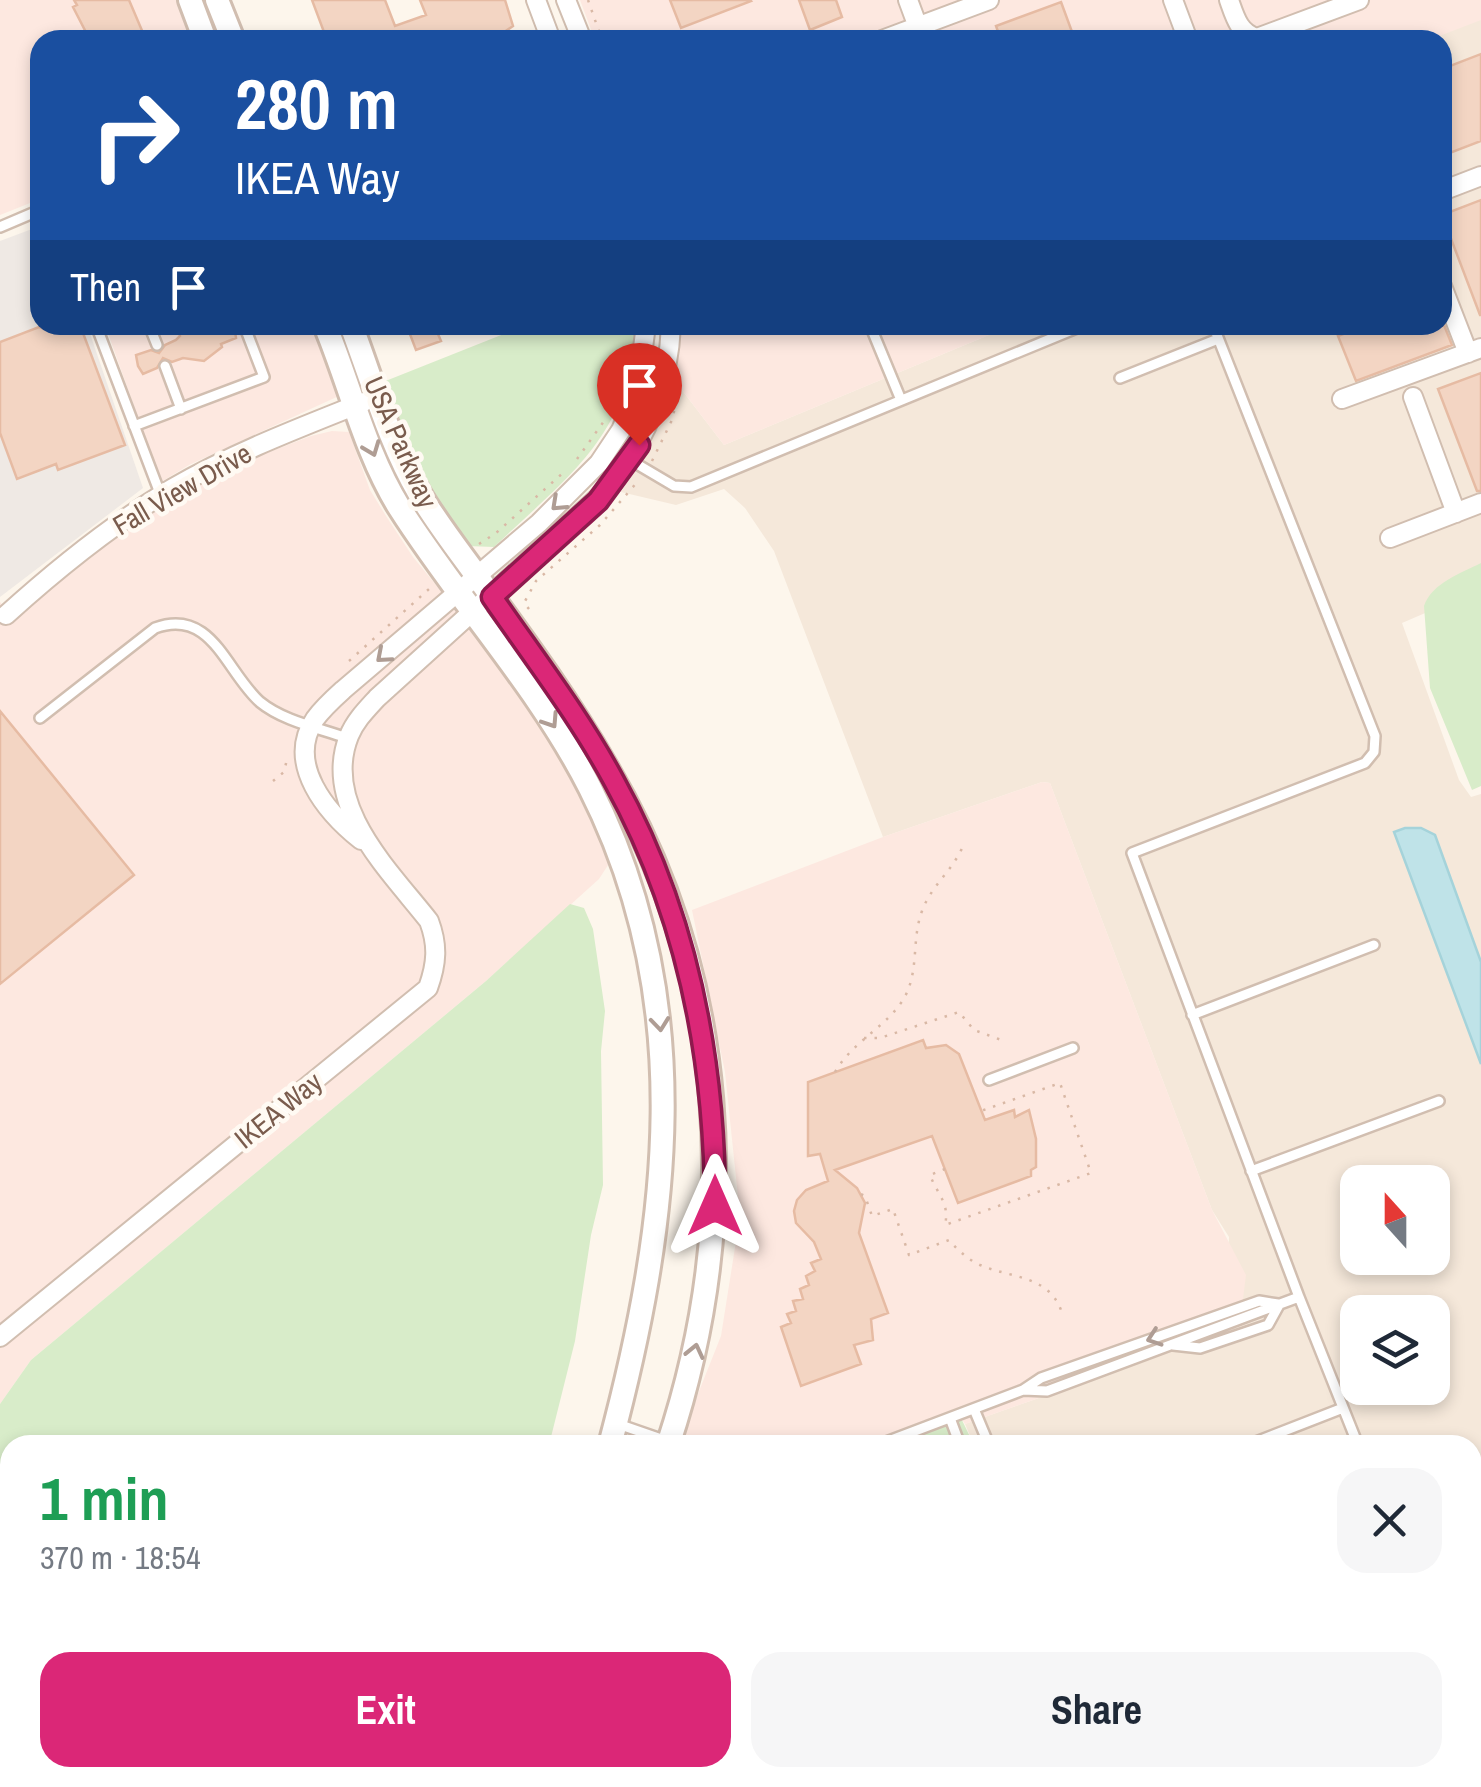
<!DOCTYPE html>
<html lang="en">
<head>
<meta charset="utf-8">
<style>
  body { margin:0; font-family:"Archivo Narrow",sans-serif; background:#f6f6f7; color:#1f2937; height:100vh; display:flex; flex-direction:column; font-size:38px; white-space:nowrap }
  * { box-sizing:border-box; margin:0 }
  p { font-size:32px; color:#747a83 }
  .icon { flex:none; width:55px; height:55px; fill:none; stroke:currentColor; stroke-width:2; stroke-linecap:round; stroke-linejoin:round }
  .map { position:relative; flex:1; overflow:hidden }
  .side { position:absolute; left:0px; top:1435px; width:1482px; height:352px; display:flex; flex-direction:column; background:#fff; border-radius:30px 30px 0 0; box-shadow:0 5px 15px #0003 }
  .side>* { flex:none }
  .hud { position:absolute; left:30px; top:30px; width:1422px; height:305px; border-radius:30px; box-shadow:0 5px 15px #0003; background:#1a4fa0; color:#fff; overflow:hidden }
  .needle { width:65px; rotate:339deg }
  .tools { position:absolute; left:1340px; top:1165px; display:grid; gap:20px }
  .tools a { display:grid; place-items:center; width:110px; height:110px; border-radius:20px; background:#fff; box-shadow:0 5px 15px #0003; font-size:50px }
  .pin { position:absolute; display:grid; place-items:center; width:85px; height:85px; color:#fff; margin:-102px -42px; border-radius:50% 50% 50% 0; rotate:-45deg; box-shadow:0 0 10px #0007 }
  .pin .icon { rotate:45deg }
  .me { position:absolute; width:110px; margin:-55px; rotate:0deg; stroke-linejoin:round; filter:drop-shadow(0 0 8px #0008) }
  .turn { display:flex; align-items:center; gap:35px; height:210px; padding:0 40px; font-size:45px }
  .turn .icon { width:130px; height:130px; stroke-width:2.5 }
  .turn b { display:block; font-size:70px; line-height:85px }
  .then { display:flex; align-items:center; height:95px; padding:0 40px; background:#0003; gap:20px; font-size:38px }
  .round { display:grid; place-items:center; flex:none; width:105px; height:105px; border-radius:30px; background:#f6f6f7 }
  .head { display:flex; align-items:center; justify-content:space-between; height:170px; padding:0 40px }
  h1 { font-size:60px; font-weight:700; line-height:75px; color:#1e9e55 }
  .button { display:flex; gap:20px; margin-top:auto; padding:20px 40px }
  .button a { flex:1; height:115px; border-radius:30px; background:#db2777; color:#fff; font-size:40px; font-weight:700; line-height:115px; text-align:center }
  .button a+a { background:#f6f6f7; color:#1f2937 }
  .map>svg:first-child { display:block }
  .residential { fill:#f5e8da; fill-rule:evenodd }
  .commercial { fill:#fde8e0 }
  .industrial { fill:#efe9e4 }
  .green { fill:#d8ecc9 }
  .water { fill:#bfe3e8; stroke:#a5d3da; stroke-width:2.5 }
  .building { fill:#f3d5c3; stroke:#e6bba3; stroke-width:2.5 }
  .lines { fill:none; stroke-linecap:round; stroke-linejoin:round }
  .service-casing { stroke:#d1beb0; stroke-width:14 }
  .minor-casing { stroke:#d1beb0; stroke-width:22 }
  .tertiary-casing { stroke:#d1beb0; stroke-width:28 }
  .path { stroke:#d9b8a5; stroke-width:2.5; stroke-dasharray:2.5 8; stroke-linecap:butt }
  .service { stroke:#fff; stroke-width:9 }
  .minor { stroke:#fff; stroke-width:18 }
  .tertiary { stroke:#fff; stroke-width:22 }
  .oneway { stroke:#af9d94 }
  .route-casing { stroke:#8e194d; stroke-width:25 }
  .route { stroke:#db2777; stroke-width:18 }
  .labels { text-anchor:middle; stroke-width:9; stroke-linejoin:round; paint-order:stroke }
  .street-label { font-size:28px; fill:#7a5c4d; stroke:#fffaf3 }
</style>
</head>
<body>
<div class="map">
<svg width="1481" height="1787" viewBox="0 0 1481 1787">
  <rect width="100%" height="100%" fill="#fdf6ec"/>
  <path class="residential" d="M1481,16v573l-79,34 57,157 12,17 10,-3v830l-8,3 -1,-182h-498l-9,-21 261,-92 3,-95 -17,-27 -162,-427 -8,-1 -159,55 -109,-286 -29,-43 -21,-19 -48,16 -55,-13 42,-74 12,-37 49,64 289,-120h429v-285h-24zM1358,1182h74v76h-74zM1358,1312h74v76h-74z"/>
  <path class="commercial" d="M0,0h178l17,40h-155v159l-40,16z
    M580,0h901v20l-52,20h-834z
    M105,325h208l28,70 -152,70 -28,17z
    M682,325h331l-289,120 -49,-64z
    M332,431l17,1 21,58 16,26 27,41 94,114 60,91 45,97 -13,20 -113,102 -455,379 -31,44v-802l13,17 65,-56 67,-48 53,-31 58,-27 55,-21z
    M1042,782l8,1 162,427 34,65 -5,40 -15,17 -261,92 -8,-12 -89,33 -190,-1 43,-108 19,-120 -15,-144 -33,-162 191,-73z
    M0,1737l10,41h5l6,9h-21z"/>
  <path class="industrial" d="M40,226v99h47l56,163 -143,109v-356z"/>
  <path class="green" d="M526,325h109c-3,110 -69,153 -141,222l-27,-1 -35,-48 -27,-50 -22,-66z
    M1481,563v223l-9,4 -42,-102 -6,-82c8,-23 37,-33 57,-43z
    M570,904l14,4 9,21 12,82 -4,40 2,134 -12,50 -16,106 -26,104h-539v66l-10,-14v-93l31,-44 455,-379z
    M958,1412l16,33h-106z
    M1481,1624v163h-979l5,-9h965l1,-151z
    M169,1778h233l-7,9h-220z"/>
  <path class="water" d="M1405,828h16l14,7 46,127v102l-87,-232z"/>
  <path class="building" d="M74,0h55l17,40h-56l-17,-33 4,-2z
    M312,0h73l10,26 31,-11 -6,-15h85l8,26 -13,9 2,5h-175z
    M670,0h80l1,1 -70,27z
    M799,0h37l6,17 -32,13z
    M1061,2l14,38h-74l-5,-14z
    M1481,54v87l-39,15v-87z
    M1481,200v115h-1l-38,-100z
    M52,325h28l45,120 -67,25 -2,-6 -39,15 -17,-46v-91l39,-15 10,3z
    M176,325h58l2,13 -15,6 1,3 -18,14 -21,-3 -11,4 -9,-4 -6,10 -14,6 -5,-8 -2,-11 15,-5 8,3 6,-8 11,-5 4,-4z
    M417,325h17l7,16 -25,9 -8,-21z
    M1366,325h78l8,20 -96,36 -18,-45z
    M1481,373v118h-4l-39,-102z
    M0,711l134,164 -134,109z
    M923,1040l3,8 20,-3 13,9 26,66 29,-10 1,7 14,-7 7,29v28l-5,3v6l-73,27 -26,-67 -97,34 22,18 8,15 -6,30 29,80 -17,6 2,21 -19,5 7,19 -60,22 -20,-59 10,-4 -4,-9 9,-3 -3,-10 10,-2 -3,-10 9,-4 -3,-9 9,-5 -4,-8 10,-4 -7,-17 -18,-19 -2,-12 3,-11 9,-10 22,-9 -8,-27 -12,2v-74z"/>
  <g class="lines">
    <defs>
      <path id="service" d="M0,227l40,-17
        M96,325l65,171
        M149,325l8,20
        M870,325l31,75
        M1213,325l162,411 -1,16 -9,11 -233,90 167,444
        M165,366l16,43
        M1120,378l98,-39
        M134,426l130,-49 -20,-52
        M630,460l44,26 17,1 393,-162
        M40,718l115,-90c57,-21 71,44 105,74 23,19 59,26 87,36
        M1192,1015l182,-70
        M989,1080l84,-32
        M1251,1171l188,-70
        M1173,1345l27,3 68,-23 11,-20
        M1023,1390l24,1 252,-94 59,148
        M974,1409l15,36
        M950,1418l10,27
        M618,1424l52,18
        M878,1445l145,-55 18,-12 218,-77 19,3
        M1248,1445l95,-37
        M1472,1484l9,-3
        M1472,1612l9,-3
        M1472,1657l9,-4
        M1055,1778l22,9
        M1042,1787l6,-9
        M1136,1787l25,-9"/>
      <path id="minor" d="M536,0l15,40
        M566,0l16,40
        M908,0l10,27
        M1173,0l15,40
        M1229,0c6,17 10,33 28,38l102,-38
        M882,40l107,-40
        M1442,191l39,-15
        M1442,286l26,67
        M1413,397l43,116
        M1342,399l139,-51
        M1390,538l91,-35
        M6,615c52,-47 106,-91 167,-127 60,-35 126,-60 191,-86
        M361,840c-34,-27 -76,-76 -46,-121 8,-11 18,-20 28,-29l196,-167 60,-60 22,-33 16,-37 9,-68
        M0,1337l428,-349c9,-25 10,-43 1,-67 -39,-50 -108,-115 -80,-185 6,-15 17,-26 28,-38l233,-211c37,-49 59,-101 61,-162"/>
      <path id="tertiary" d="M190,0l15,40
        M217,0l16,40
        M325,325c25,60 40,127 74,182 61,96 140,180 191,281 108,213 79,436 20,657
        M351,325c21,55 38,117 68,168 19,32 43,62 65,93 43,59 86,118 122,181 123,208 137,452 62,678
        M0,1588l10,20
        M0,1689l10,27
        M33,1778l5,9
        M92,1778l7,9
        M458,1787l6,-9
        M490,1787l6,-9"/>
    </defs>
    <use href="#service" class="service-casing"/>
    <use href="#minor" class="minor-casing"/>
    <use href="#tertiary" class="tertiary-casing"/>
    <path class="path" d="M588,0l14,40
      M577,459l30,-42
      M652,461l20,-41 7,-30
      M479,544l17,-11 68,-61
      M529,609l-5,-6 12,-22 64,-56 39,-45
      M349,661l80,-72
      M273,781l11,-9 3,-13
      M864,1038h16l79,-26 15,18 30,11
      M835,1072c17,-30 50,-44 68,-72 17,-28 8,-60 19,-89 9,-25 31,-41 41,-65
      M945,1169l-15,6c7,19 20,28 15,50l146,-52 -31,-90 -79,28
      M861,1194l4,2 7,20 21,-7 16,46 40,-15c9,10 18,19 31,25 30,13 68,10 81,45"/>
    <use href="#service" class="service"/>
    <use href="#minor" class="minor"/>
    <use href="#tertiary" class="tertiary"/>
  </g>
  <defs><path id="oneway-chevron" d="M-2-3.5L2.5 0L-2 3.5" fill="none" stroke-width="1.6" stroke-linecap="round" stroke-linejoin="round" transform="scale(2.5)"/></defs>
  <g class="oneway">
    <use href="#oneway-chevron" transform="translate(372 449) rotate(69)"/>
    <use href="#oneway-chevron" transform="translate(558 504) rotate(137)"/>
    <use href="#oneway-chevron" transform="translate(383 656) rotate(139)"/>
    <use href="#oneway-chevron" transform="translate(551 721) rotate(57)"/>
    <use href="#oneway-chevron" transform="translate(660 1024) rotate(84)"/>
    <use href="#oneway-chevron" transform="translate(1154 1338) rotate(161)"/>
    <use href="#oneway-chevron" transform="translate(695 1351) rotate(-77)"/>
  </g>
  <g class="lines">
    <defs>
      <path id="route" d="M639,445l-41,56 -106,96c42,61 87,119 122,184 73,132 101,276 101,425"/>
    </defs>
    <use href="#route" class="route-casing"/>
    <use href="#route" class="route"/>
  </g>
  <g class="labels">
    <g class="street-label">
      <text transform="translate(401 442) rotate(66)" y="10">USA Parkway</text>
      <text transform="translate(182 489) rotate(-30)" y="10">Fall View Drive</text>
      <text transform="translate(278 1110) rotate(-39)" y="10">IKEA Way</text>
    </g>
  </g>
</svg>
<div class="tools">
<a><svg class="needle" viewBox="-14 -14 28 28"><path d="M0-13l5 13h-10z" fill="#e53935"/><path d="M0 13l5-13h-10z" fill="#747a83"/></svg></a>
<a><svg class="icon" aria-label="layers" viewBox="0 0 24 24"><path d="M12 4l9 5-9 5-9-5zM3 14l9 5 9-5"/></svg></a>
</div>
<div class="pin" style="left:639px;top:445px;background:#d93025"><svg class="icon" aria-label="arrive" viewBox="0 0 24 24"><path d="M6 21V4h12l-3 4 3 4H6"/></svg></div>
<svg class="me" style="left:715px;top:1206px" viewBox="-20 -20 40 40"><path d="M0-17L14 15 0 8-14 15z" fill="#db2777" stroke="#fff" stroke-width="4"/></svg>
<div class="hud">
<div class="turn"><svg class="icon" aria-label="right" viewBox="0 0 24 24"><path d="M7 20v-9h11M14 6l5 5-5 5"/></svg><div><b>280 m</b>IKEA Way</div></div>
<div class="then">Then<svg class="icon" aria-label="arrive" viewBox="0 0 24 24"><path d="M6 21V4h12l-3 4 3 4H6"/></svg></div>
</div>
<section class="side">
<div class="head"><div><h1>1 min</h1><p>370 m · 18:54</p></div><a class="round"><svg class="icon" aria-label="close" viewBox="0 0 24 24"><path d="M6 6l12 12M18 6L6 18"/></svg></a></div>
<div class="button"><a>Exit</a><a>Share</a></div>
</section>
</div>
</body>
</html>
